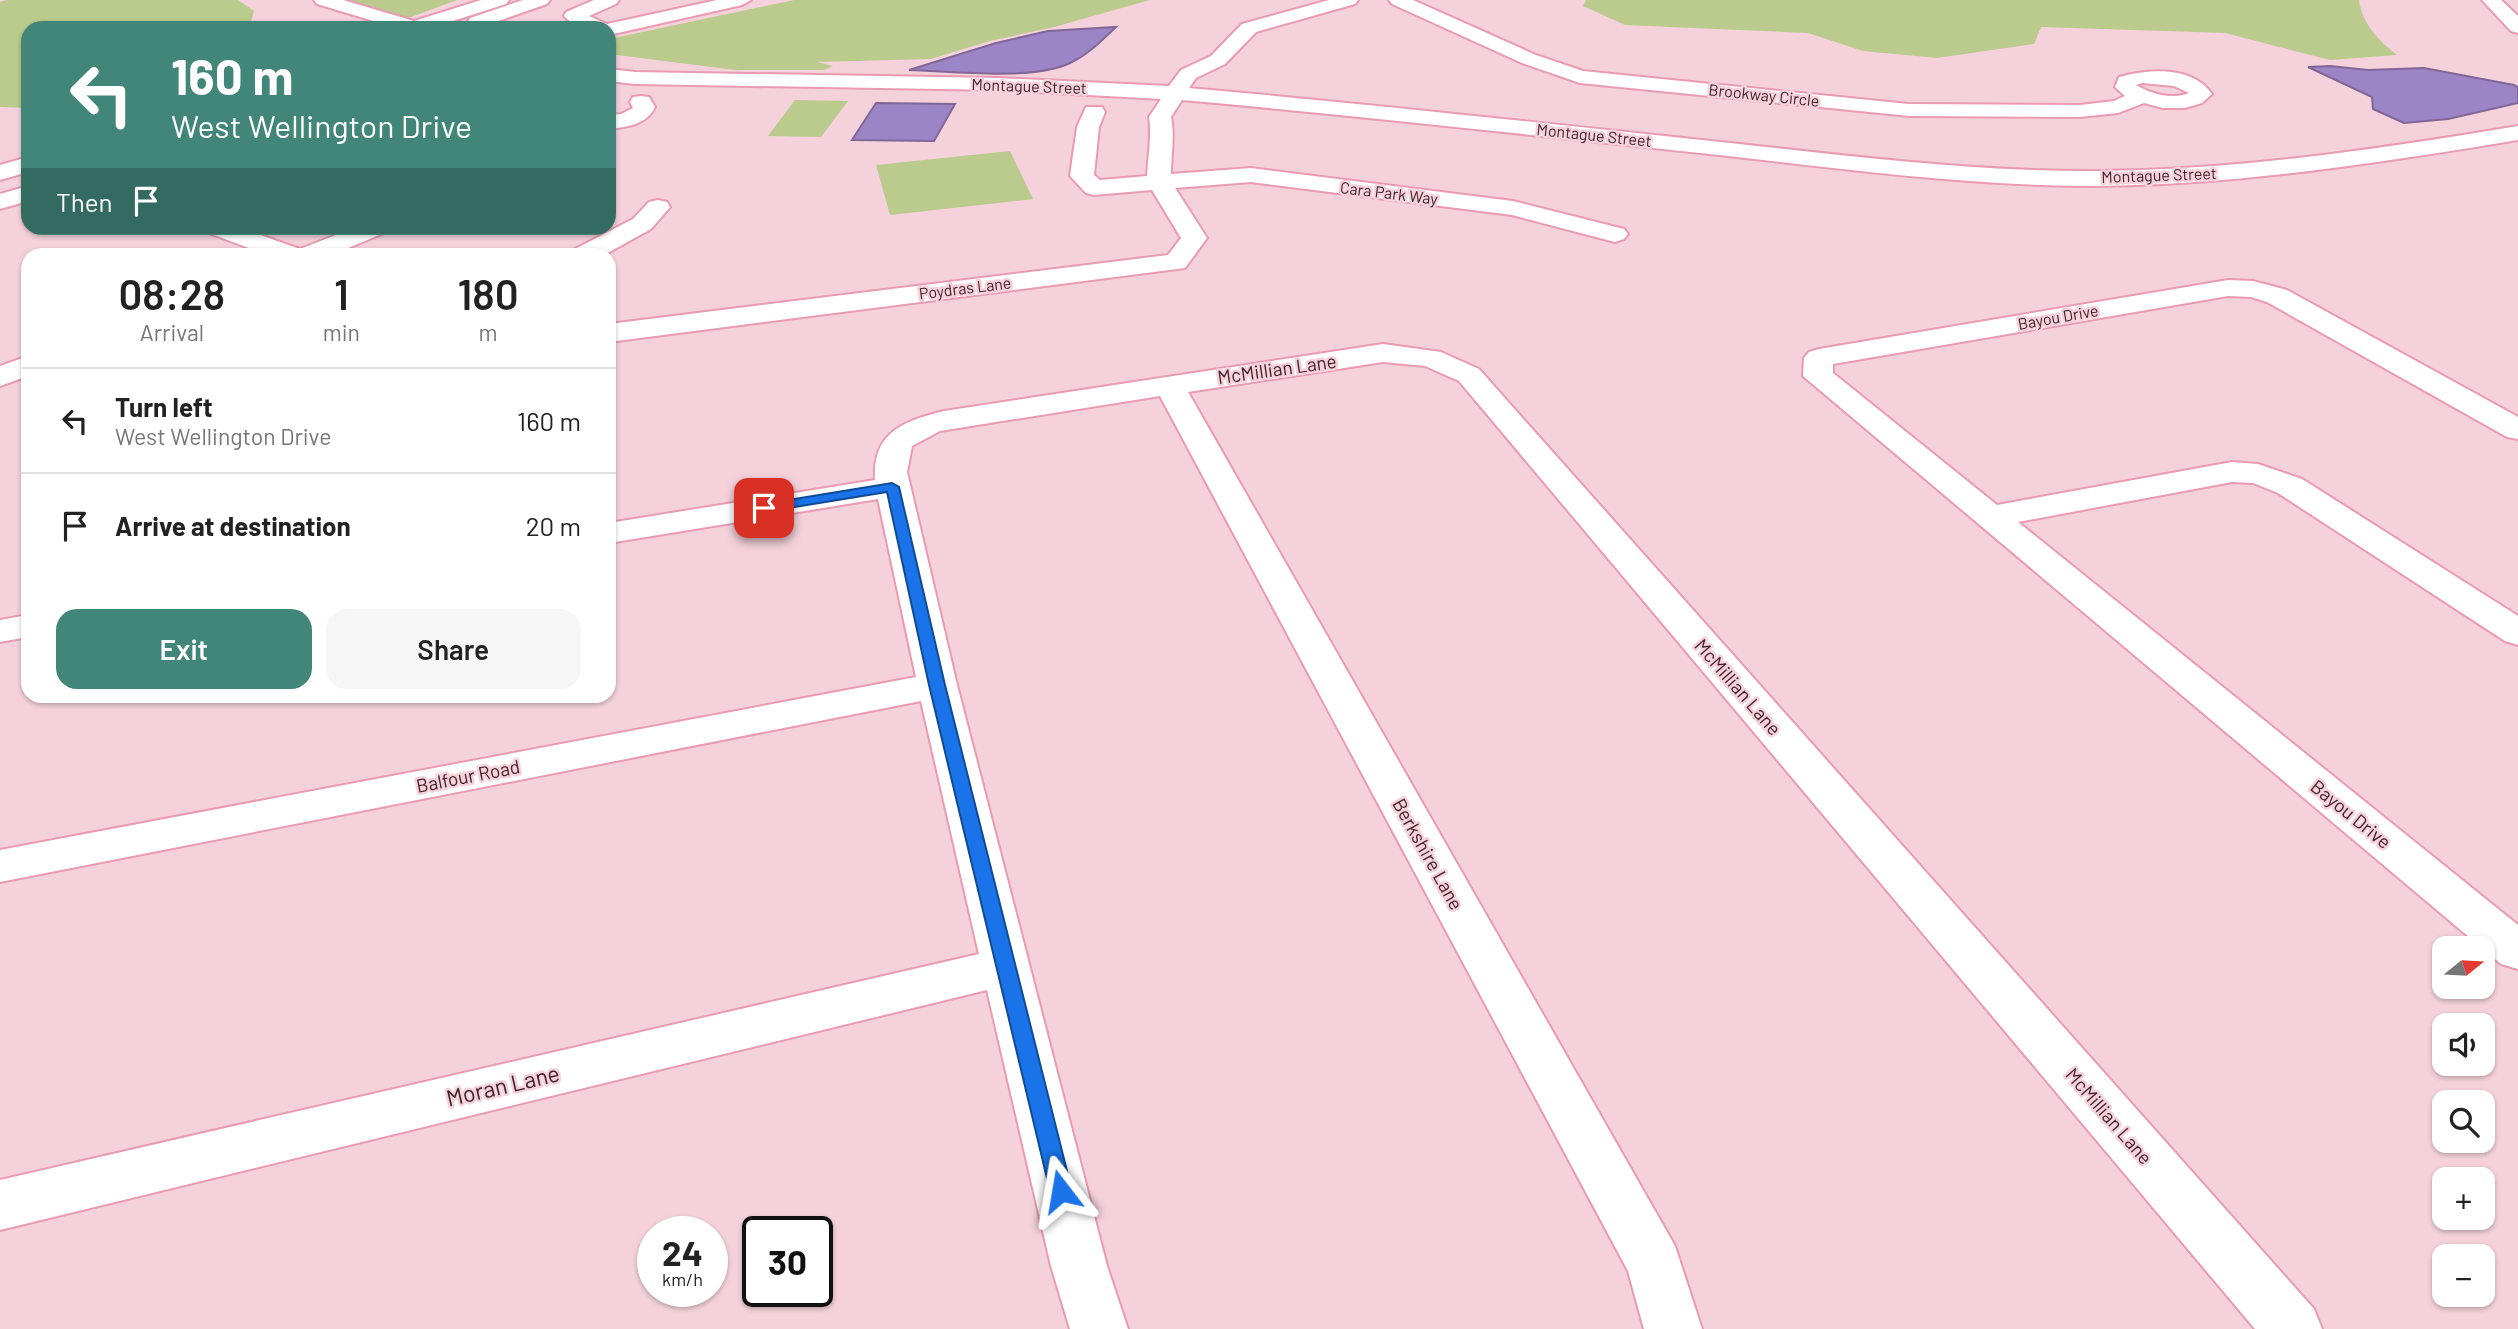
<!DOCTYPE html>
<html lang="en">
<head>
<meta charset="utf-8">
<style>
  body { margin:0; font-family:Barlow,sans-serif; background:#f6f6f6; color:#222; height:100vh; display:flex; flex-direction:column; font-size:26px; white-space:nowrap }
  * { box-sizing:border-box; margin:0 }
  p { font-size:23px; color:#767676 }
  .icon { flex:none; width:38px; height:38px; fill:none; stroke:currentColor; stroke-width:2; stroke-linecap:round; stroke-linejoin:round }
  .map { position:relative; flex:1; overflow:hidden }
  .details { position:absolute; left:21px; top:248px; width:595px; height:455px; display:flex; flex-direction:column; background:#fff; border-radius:21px; box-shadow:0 2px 5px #0004 }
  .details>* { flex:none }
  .hud { position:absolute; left:21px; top:21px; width:595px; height:214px; border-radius:21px; box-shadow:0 2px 5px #0004; background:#428679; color:#fff; overflow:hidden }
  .needle { width:46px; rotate:72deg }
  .buttons { position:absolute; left:2432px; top:936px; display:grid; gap:14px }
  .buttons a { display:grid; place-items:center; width:63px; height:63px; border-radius:14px; background:#fff; box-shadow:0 2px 5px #0004; font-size:35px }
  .speed { position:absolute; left:637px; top:1216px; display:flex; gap:14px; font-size:35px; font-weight:700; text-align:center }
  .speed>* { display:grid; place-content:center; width:91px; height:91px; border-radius:50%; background:#fff; box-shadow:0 2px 5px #0004; line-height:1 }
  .speed small { font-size:18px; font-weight:400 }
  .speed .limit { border:4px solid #111; border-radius:10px; background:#fff; color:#111 }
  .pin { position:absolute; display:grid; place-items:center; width:60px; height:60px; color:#fff; margin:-30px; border-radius:14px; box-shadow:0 4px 10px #0006 }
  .me { position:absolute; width:77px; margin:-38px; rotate:346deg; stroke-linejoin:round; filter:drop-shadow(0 0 5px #0008) }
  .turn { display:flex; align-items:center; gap:24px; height:147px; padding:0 35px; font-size:32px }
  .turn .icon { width:91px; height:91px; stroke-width:2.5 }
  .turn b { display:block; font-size:49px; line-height:60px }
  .then { display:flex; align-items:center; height:66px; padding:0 35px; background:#0003; gap:14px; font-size:26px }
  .eta { display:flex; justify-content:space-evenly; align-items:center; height:119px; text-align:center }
  .eta b { font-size:42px; font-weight:600; line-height:49px }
  .button { display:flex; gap:14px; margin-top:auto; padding:14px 35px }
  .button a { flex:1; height:80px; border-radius:21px; background:#428679; color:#fff; font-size:28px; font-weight:600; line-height:80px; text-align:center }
  .button a+a { background:#f6f6f6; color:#222 }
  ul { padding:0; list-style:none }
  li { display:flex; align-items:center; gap:21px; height:105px; padding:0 35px; border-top:2px solid #e0e0e0 }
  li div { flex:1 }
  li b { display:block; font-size:26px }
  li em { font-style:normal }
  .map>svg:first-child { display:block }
  .green { fill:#bbca8d }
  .water { fill:#9c85c6; stroke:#816798; stroke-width:2 }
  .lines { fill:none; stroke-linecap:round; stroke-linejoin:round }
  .minor-casing { stroke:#ea9ab2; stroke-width:4 }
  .minor { fill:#fff; fill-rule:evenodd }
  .route { fill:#1a73e8; stroke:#114b97; stroke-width:2 }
  .labels { text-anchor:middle; stroke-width:5; stroke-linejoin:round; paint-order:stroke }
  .far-street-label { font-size:16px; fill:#42222c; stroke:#f5d2db }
  .street-label { font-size:19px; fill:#42222c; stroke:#f5d2db }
  .near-street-label { font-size:23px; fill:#42222c; stroke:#f5d2db }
</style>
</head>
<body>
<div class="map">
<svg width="2518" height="1329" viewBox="0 0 2518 1329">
  <rect width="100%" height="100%" fill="#f5d2db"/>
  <path class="green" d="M6,0h232l16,11 -5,17h-221v80l-28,-1v-105z
    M342,0h115l-51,19z
    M794,0h356l-96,27 -64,14 -59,18 -114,3 16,4 -9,4h-89l-126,-16v-15z
    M1586,0h773c3,24 20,41 38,55l-67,5 -105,-27 -184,-6 -7,17 -97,14 -74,-7 -55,-18 -183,-8 -42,-19z
    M795,100l53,1 -27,36 -53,-1z
    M1010,151l23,48 -143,16 -14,-50z"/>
  <path class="water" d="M1116,27c-14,13 -28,28 -46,36 -37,18 -119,8 -161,7l87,-27 52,-12z
    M2330,66l38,4 56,-2 90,17 4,2v16l-70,16 -44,4 -31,-14 -1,-12 -64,-30z
    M876,103l79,1 -21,37 -82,-1z"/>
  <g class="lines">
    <defs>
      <path id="minor" d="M314,0h29l71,21 67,-21h28l-3,4 -75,24h-34l-80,-24z
        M523,0h27l-3,4 -63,22 -7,2 -9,-6 2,-4z
        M594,0h25l-3,4 -27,12 18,8 110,-24h34l-9,5 -133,30v-7c-16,0 -34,1 -45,-12l2,-4z
        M1329,0h29l-3,4 -99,28 -31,32 -29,14 -7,10c181,16 361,36 541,55 122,13 245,29 368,28 141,-1 281,-22 420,-45v14c-139,23 -281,45 -422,46 -127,0 -252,-17 -377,-31 -179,-19 -358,-39 -537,-55l-11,17c4,19 0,38 0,57l80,-6 262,33 111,28 4,5 -4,5 -9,3 -103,-27 -261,-33 -76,6 32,50 -22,30 -576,74v-18l559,-69 13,-17 -29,-48 -58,5 -8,-2 -16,-17 7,-49 9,-20h16l3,5 -6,15 -5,48 6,5 47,-4c1,-20 5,-40 2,-59l12,-18 -163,-9 -363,-6 -26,-3v-12l26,3 363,6 171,8 12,-16 30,-14 31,-32z
        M1389,0h24l123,55 47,16 326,33 171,1 34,-4 11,-5 -10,-9 4,-10c29,-8 73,-12 93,17l-10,9 -17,5h-22l-19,-5 -26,10 -38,4 -171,-1 -329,-33 -58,-20 -130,-59zM2142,83l32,3 15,7c-17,7 -38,1 -53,-8z
        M2482,0h19l17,16v17l-7,-2z
        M641,96l8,1 6,10c-8,18 -29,20 -46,22v-14l12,-1 12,-6 -3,-6 3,-5z
        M28,157v15l-28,8v-15z
        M28,186v15l-28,8v-15z
        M658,200l9,2 3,5 -19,22 -49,27h-33l4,-6 60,-31 16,-17z
        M205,228h36l59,21 54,-21h34l-4,5 -55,23h-59l-61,-23z
        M2228,280l25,1 34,9 231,127v22l-11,-2 -240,-135 -16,-5 -23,-1 -395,68v9l164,132 235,-43 26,2 44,15 216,137v29l-13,-4 -227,-148 -25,-10 -21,-1 -214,40 500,403v44l-17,-5 -698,-588 1,-18 5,-6 10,-3z
        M1383,344l58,8 38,17 835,940 8,20h-67l-796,-948 -34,-15 -42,-4 -195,30 487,854 27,83h-58l-16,-58 -468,-875 -220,35 -28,15 -5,26 50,213 150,581 21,63h-58l-19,-63 -64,-276 -987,240v-50l979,-226 -58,-253 -921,181v-32l916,-173 -38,-178 -269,44v-20l266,-43c-3,-48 29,-59 69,-69z
        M28,356v20l-28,10v-20z
        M28,615v22l-28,5v-22z"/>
    </defs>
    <use href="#minor" class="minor-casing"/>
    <use href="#minor" class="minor"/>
  </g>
  <path class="route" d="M892,483l7,4 46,198 127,506 -3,8 -8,2 -8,-2 -3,-8 -121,-506 -42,-193 -123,20 -7,-4 7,-4z"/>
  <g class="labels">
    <g class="far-street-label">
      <text transform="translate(1029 86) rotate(2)" y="6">Montague Street</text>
      <text transform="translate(1764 95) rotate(6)" y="6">Brookway Circle</text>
      <text transform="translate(1594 135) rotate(6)" y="6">Montague Street</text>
      <text transform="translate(2159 175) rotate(-2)" y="6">Montague Street</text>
      <text transform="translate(1389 193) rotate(7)" y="6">Cara Park Way</text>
      <text transform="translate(965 288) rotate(-7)" y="6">Poydras Lane</text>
      <text transform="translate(2058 317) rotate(-10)" y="6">Bayou Drive</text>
    </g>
    <g class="street-label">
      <text transform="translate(1277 369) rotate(-8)" y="7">McMillian Lane</text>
      <text transform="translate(1738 687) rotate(49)" y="7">McMillian Lane</text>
      <text transform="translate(468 776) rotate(-11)" y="7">Balfour Road</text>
      <text transform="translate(2351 814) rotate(39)" y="7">Bayou Drive</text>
      <text transform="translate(1428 854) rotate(61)" y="7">Berkshire Lane</text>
      <text transform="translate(2109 1116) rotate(49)" y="7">McMillian Lane</text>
    </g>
    <g class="near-street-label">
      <text transform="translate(503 1086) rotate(-13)" y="8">Moran Lane</text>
    </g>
  </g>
</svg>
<div class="buttons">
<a><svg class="needle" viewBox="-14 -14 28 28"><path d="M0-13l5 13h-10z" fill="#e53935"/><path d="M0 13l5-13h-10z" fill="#767676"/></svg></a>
<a><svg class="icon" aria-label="sound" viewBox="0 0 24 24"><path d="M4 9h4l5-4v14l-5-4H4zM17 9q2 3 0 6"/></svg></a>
<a><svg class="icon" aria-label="search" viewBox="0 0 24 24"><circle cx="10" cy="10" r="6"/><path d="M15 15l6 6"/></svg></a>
<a>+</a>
<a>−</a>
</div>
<div class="speed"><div>24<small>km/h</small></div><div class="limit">30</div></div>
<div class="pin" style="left:764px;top:508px;background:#d93025"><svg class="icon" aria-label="arrive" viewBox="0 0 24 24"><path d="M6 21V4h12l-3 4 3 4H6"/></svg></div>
<svg class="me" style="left:1061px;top:1191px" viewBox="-20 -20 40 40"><path d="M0-17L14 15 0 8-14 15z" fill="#1a73e8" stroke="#fff" stroke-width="4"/></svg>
<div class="hud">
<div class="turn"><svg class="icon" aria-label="left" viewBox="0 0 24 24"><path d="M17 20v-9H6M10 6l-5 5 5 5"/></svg><div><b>160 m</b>West Wellington Drive</div></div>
<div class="then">Then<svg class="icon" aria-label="arrive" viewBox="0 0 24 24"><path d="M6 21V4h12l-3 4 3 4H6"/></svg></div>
</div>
<section class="details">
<div class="eta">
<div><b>08:28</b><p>Arrival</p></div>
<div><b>1</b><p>min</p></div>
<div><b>180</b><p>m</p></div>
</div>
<ul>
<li><svg class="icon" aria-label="left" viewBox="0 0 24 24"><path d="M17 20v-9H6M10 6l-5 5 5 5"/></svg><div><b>Turn left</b><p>West Wellington Drive</p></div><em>160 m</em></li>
<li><svg class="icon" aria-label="arrive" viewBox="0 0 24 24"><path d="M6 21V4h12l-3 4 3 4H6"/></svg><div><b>Arrive at destination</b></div><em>20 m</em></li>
</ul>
<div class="button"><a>Exit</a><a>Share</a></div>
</section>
</div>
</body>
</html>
